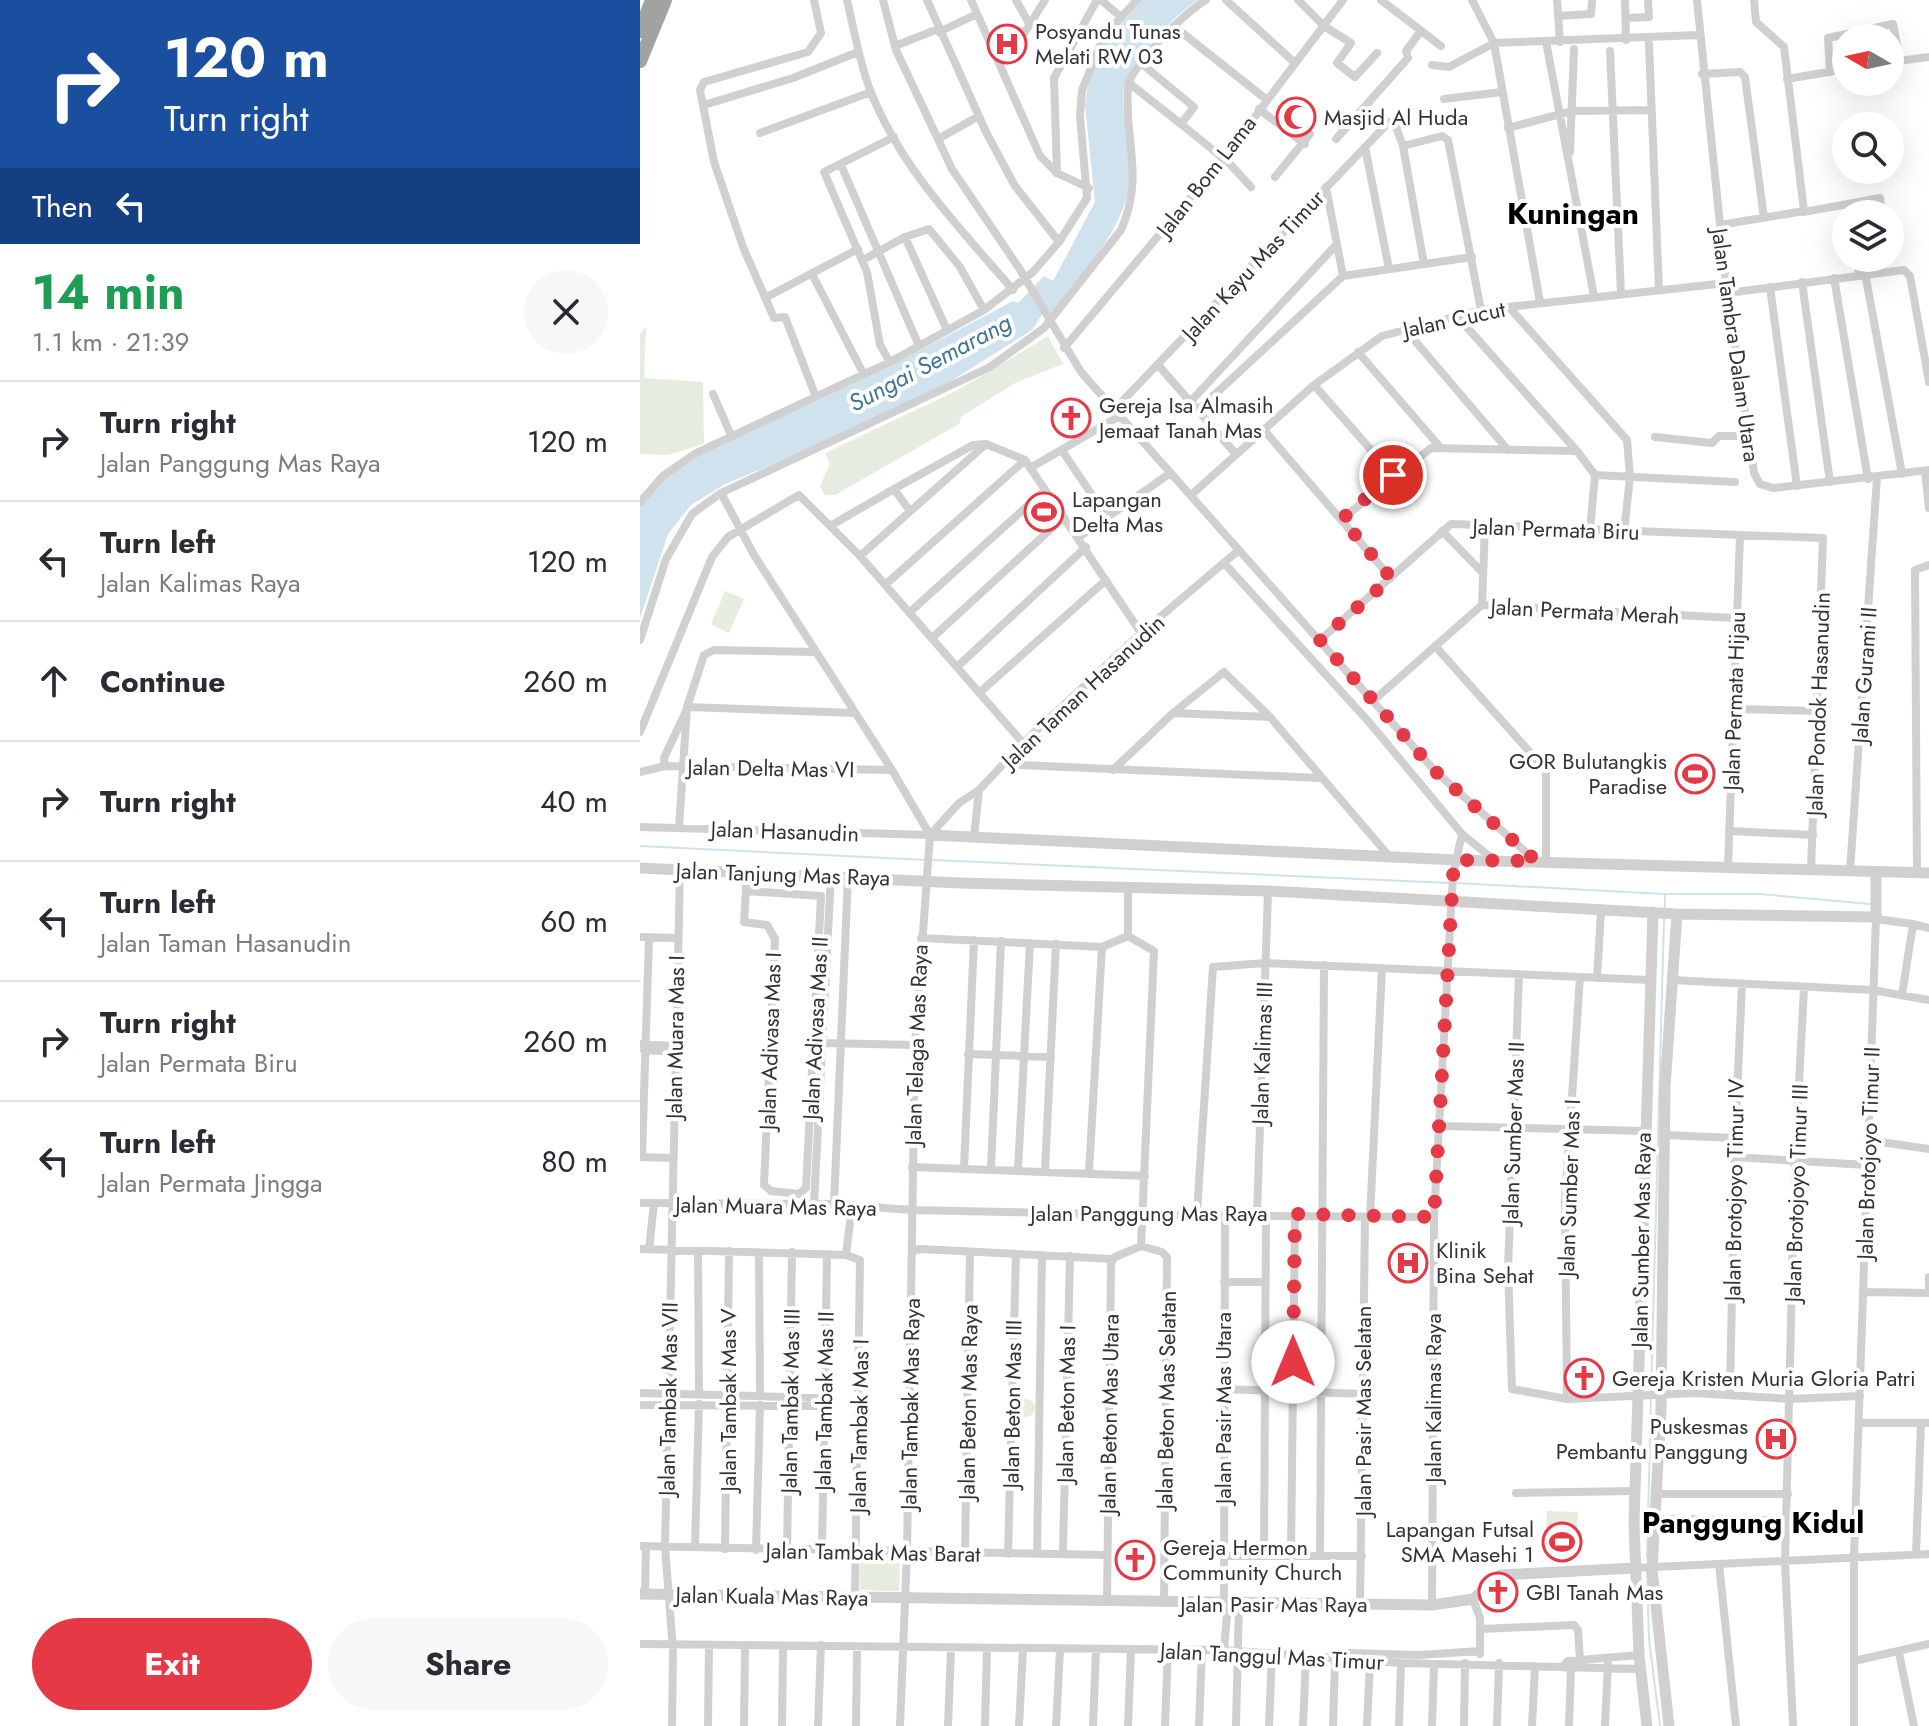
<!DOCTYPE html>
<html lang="en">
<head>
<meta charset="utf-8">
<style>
  body { margin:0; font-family:Jost,sans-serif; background:#f7f7f7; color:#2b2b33; height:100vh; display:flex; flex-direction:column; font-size:30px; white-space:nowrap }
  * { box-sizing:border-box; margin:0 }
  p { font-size:26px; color:#7c7c81 }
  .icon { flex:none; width:44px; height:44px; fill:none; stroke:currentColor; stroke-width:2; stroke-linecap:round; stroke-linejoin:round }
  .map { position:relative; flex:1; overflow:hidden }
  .panel { display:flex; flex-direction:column; background:#fff; width:640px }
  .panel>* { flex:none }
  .hud { background:#1a4fa0; color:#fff; overflow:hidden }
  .needle { width:52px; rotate:279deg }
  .controls { position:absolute; left:1192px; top:24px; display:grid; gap:16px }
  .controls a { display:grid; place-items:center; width:72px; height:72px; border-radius:50%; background:#fff; box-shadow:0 8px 32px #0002; font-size:40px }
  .pin { position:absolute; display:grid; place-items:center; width:68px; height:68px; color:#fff; margin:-34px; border:4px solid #fff; border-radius:50%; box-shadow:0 2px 8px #0007 }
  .me { position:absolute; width:88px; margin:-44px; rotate:0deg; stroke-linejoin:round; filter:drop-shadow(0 0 6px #0008) }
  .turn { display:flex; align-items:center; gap:28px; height:168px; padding:0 32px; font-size:36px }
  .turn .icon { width:104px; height:104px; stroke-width:2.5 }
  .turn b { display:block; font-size:56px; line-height:68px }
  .then { display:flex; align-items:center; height:76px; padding:0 32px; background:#0003; gap:16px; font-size:30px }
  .round { display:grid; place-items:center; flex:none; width:84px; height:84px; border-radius:42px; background:#f7f7f7 }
  .summary { display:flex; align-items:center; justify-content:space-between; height:136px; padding:0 32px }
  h1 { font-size:48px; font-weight:700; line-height:60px; color:#1e9e55 }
  .action { display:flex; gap:16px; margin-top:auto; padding:16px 32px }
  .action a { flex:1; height:92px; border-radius:48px; background:#e63946; color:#fff; font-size:32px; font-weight:700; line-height:92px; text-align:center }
  .action a+a { background:#f7f7f7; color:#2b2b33 }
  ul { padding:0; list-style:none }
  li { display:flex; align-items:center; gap:24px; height:120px; padding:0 32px; border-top:2px solid #e1e1e2 }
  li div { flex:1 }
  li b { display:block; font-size:30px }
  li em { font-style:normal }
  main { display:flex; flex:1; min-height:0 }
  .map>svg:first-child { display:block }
  .green { fill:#e6ecdf }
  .water { fill:#cfe2ee }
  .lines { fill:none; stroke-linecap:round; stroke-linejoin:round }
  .stream { stroke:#cfe2ee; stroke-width:2 }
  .minor { stroke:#d0d0d0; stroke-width:8 }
  .tertiary { stroke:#d0d0d0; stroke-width:11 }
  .trunk { stroke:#a2a2a2; stroke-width:14 }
  .route { stroke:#e63946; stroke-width:14; stroke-dasharray:0 25.2 }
  .labels { text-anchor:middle; stroke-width:8; stroke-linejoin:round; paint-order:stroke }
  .poi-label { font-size:22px; fill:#333; stroke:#fff; text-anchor:start }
  .street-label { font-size:22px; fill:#333; stroke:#fff }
  .water-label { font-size:24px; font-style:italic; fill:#3f7597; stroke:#fff }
  .district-label { font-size:30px; font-weight:bold; fill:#000; stroke:#fff }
</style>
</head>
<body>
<main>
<section class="panel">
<div class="hud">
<div class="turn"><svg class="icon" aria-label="right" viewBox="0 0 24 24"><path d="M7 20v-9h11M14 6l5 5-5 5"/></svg><div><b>120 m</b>Turn right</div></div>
<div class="then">Then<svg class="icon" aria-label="left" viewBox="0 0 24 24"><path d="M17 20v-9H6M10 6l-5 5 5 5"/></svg></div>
</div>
<div class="summary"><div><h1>14 min</h1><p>1.1 km · 21:39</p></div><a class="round"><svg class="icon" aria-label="close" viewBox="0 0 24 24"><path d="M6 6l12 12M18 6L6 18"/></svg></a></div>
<ul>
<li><svg class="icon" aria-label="right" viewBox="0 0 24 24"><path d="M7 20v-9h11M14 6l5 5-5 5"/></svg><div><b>Turn right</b><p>Jalan Panggung Mas Raya</p></div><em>120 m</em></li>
<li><svg class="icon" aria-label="left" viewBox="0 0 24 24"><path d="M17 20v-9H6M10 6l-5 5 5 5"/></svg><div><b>Turn left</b><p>Jalan Kalimas Raya</p></div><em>120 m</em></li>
<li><svg class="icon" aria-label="ahead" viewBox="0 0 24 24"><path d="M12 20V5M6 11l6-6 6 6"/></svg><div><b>Continue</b></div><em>260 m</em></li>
<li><svg class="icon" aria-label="right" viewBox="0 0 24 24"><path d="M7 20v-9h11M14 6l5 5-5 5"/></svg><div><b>Turn right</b></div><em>40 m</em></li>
<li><svg class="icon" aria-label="left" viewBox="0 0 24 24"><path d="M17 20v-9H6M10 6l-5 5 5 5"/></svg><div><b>Turn left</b><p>Jalan Taman Hasanudin</p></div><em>60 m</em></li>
<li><svg class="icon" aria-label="right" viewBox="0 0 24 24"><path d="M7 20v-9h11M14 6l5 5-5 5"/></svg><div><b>Turn right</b><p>Jalan Permata Biru</p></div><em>260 m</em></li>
<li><svg class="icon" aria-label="left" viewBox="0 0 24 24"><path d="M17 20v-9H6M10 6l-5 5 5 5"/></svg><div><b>Turn left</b><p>Jalan Permata Jingga</p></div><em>80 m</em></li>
</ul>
<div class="action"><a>Exit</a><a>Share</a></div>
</section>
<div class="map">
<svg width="1289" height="1726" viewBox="0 0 1289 1726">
  <rect width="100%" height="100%" fill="#fff"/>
  <path class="green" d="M6,326l-2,52 59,4 1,62 -36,11 -28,-1v-120z
    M408,336l15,28 -46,18 -55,34 -3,8 -124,71h-10l-5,-9 10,-22 -5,-11 131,-62z
    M402,498l15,20 -11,9 -15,-20z
    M85,591l19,8 -15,34 -18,-9z
    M377 1408a9 9 0 1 1 18 0a9 9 0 1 1-18 0Z
    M907,1511l31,1 -1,17 -31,-1z
    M907,1531l31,1v20h-31z
    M220,1556h40l-1,35 -39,-1z"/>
  <path class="water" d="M502,0h55c-24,17 -72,65 -74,95 -1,33 13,66 5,98 -12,46 -48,83 -75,120l-8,-3 -13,20 -97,61 -55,29 -155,64 -34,21 -23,29 -28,84v-111c32,-58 130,-83 187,-111 63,-30 125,-62 186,-95l5,2 26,-27 9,5 42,-79 -10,-97 3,-20 15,-40z"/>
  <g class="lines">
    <path class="stream" d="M0,846l287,14
      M293,860l517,23
      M817,883l208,11h95l110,10
      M1025,909v-14
      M1011,1393l13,-474
      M1007,1557l4,-158
      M1007,1571l2,68 11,87"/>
    <path class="minor" d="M174,0l7,33 -13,19 -104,30 -4,8 14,72 29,85 31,71 11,-1 31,80
      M207,0c7,30 12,60 23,90 31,79 90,138 143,200
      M243,0l13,50 56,119 67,99 62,104 354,399 101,90
      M287,0l59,132 29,54 44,56
      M331,0l69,156 17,17 32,15
      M376,0l14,25
      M461,0l20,17
      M586,0l69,63
      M658,0l26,26 27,17 -14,20 18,14 22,-24
      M741,0l60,46
      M832,0l22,43 46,259
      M917,0l3,42
      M985,0l1,40
      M1057,0l29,283 28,190 6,11 13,4 156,-18
      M918,16l33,-2 1,-14
      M986,18l23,-1 -1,-17
      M535,27l92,73
      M299,32l38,-18
      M351,43l32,-12
      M1009,44l10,246
      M255,46l43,-17
      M907,47l47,249
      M970,51l11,242
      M361,62l19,-22 25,-40
      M1250,62l39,-5
      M502,64l52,43 -13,17 48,39 22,24
      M792,65l17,2 45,-24 204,-8
      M1190,72l-2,-34 65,-14 7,37
      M1062,74l38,-2 5,5 19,141
      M1147,79l59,-10
      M489,83l52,41
      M804,99l58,-7
      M64,105l89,-27 65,-26
      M619,109l46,35
      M868,128l64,-17 79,-1
      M120,133l111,-41
      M298,139l41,-23
      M696,139l72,-81 -2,-7 15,-20
      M763,146l39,-10 6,4 33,170
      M725,147l24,122
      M930,152l4,-103
      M201,165l78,181
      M417,173l-3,-95 43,-78
      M635,177l35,-43
      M686,187l17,89
      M1163,212l45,-8
      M1210,214l-2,-10 32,-6 2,16
      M1080,225l84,-14 -20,-164 -28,-25 -2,-22
      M265,237l24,-8 31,38 24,43
      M1217,258l2,16
      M223,260l42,-23 42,93
      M1225,273l37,201
      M172,274l51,99
      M703,276l129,-19
      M1194,278l34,201
      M1162,282l28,200
      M1130,287l27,199
      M1088,293l176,-23 6,6 19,106
      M125,298l93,-49
      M869,307l118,133 3,37 -6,55
      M816,315l121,136
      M764,328l104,122
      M424,348l159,-189 120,-159
      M718,352l82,95
      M250,362l-10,-17 -13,-73 -43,-100 70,-35
      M519,366l76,87
      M674,385l79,90
      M73,394l18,41
      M551,401l145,-156
      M558,410l145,-134
      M473,411l276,-289 6,2 8,22 21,118
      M623,429l128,149
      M1015,437l57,6 7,-7h28
      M423,452l44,65
      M390,468l88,-51
      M1285,471l4,37
      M955,475l140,7
      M81,493l33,62 138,215 38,65 -15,210 -8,507 -7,174
      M551,495l123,-110 68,-49 99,-26 245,-27
      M0,502l23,-26 33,-23 194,-91 94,-52 49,-38 26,-30 28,-44 -7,-82 2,-26 22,-54 33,-36
      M270,511l-16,-22 79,-44 13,-1
      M702,519l89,-71 146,3 18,24 -5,55
      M190,526l64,-37
      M802,531l41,42
      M439,537l90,-63
      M220,556l126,-112 39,16 116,173
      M584,563l145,159 93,112 32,26
      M245,585l140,-125
      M842,605l3,-79
      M270,612l135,-122
      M292,638l132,-121
      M0,640l26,-81 26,-45 29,-21 269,-126 54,-39 77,-98c24,-55 3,-88 7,-142 2,-22 58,-77 78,-88
      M680,640l131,-116 372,14 -12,332
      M795,646l111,124v92
      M317,667l129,-120
      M339,693l127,-113
      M734,700l108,-95 254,13
      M47,707l168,6
      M47,709l-23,49 1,8 227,4
      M1093,709l85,2
      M533,713l97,4
      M0,732l72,-175 16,-20 71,-42 61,61 163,187
      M369,760l10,5 301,13
      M473,770l60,-57 51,-41 46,45 119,139
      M0,772l25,-6
      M0,827l290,8
      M39,828l8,-121 17,-52 10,-5 102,2
      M1089,831l84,4
      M290,835l29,-32 20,-13
      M334,837l5,-47 44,-47 118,-110 98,-83
      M1088,867l12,-332
      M1210,871l27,-393
      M1277,872l-2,-302 14,-5
      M488,887v49
      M106,891l75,5 -15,292 -7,6 -28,-3 -7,-6 11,-246 -8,-14 -23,-3 3,-50
      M1236,919l37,5 -11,71
      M1273,924l16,4
      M0,937l38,1
      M281,938l181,9 26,-11 26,15 -13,295 21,6 5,5 -3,346
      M879,974l-11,295 4,120 55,10 128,-6 96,6 69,-3
      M957,978l4,-67
      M1031,980l201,10 57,10
      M183,1043l92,2
      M0,1044l35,2
      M4,1050l31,2
      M328,1054l83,3
      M802,1126l202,5
      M1024,1135l71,3
      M1227,1140l62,9
      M0,1157l32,1
      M2,1157l7,-219
      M1094,1157l133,8
      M272,1167l233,9
      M324,1168l10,-228
      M351,1169l10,-228
      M378,1170l12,-227
      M405,1170l11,-226
      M449,1172l13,-225
      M0,1203l194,1 77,6 231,5 292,2
      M174,1204l17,-329
      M194,1204l14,-328
      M557,1213l16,-246 52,-4 385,17
      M617,1214l11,-323
      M730,1218l12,-250
      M0,1249l206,6 14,5 -5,337
      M9,1249l5,-46
      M272,1251l8,-2 192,10
      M58,1252l1,142
      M119,1253l1,142
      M206,1255l6,-50
      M584,1282h41
      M1224,1292l65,1v-16
      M582,1389l141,5
      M0,1393l184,5
      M1090,1395l5,-257 7,-153
      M927,1399l-2,-198 15,-224
      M0,1405l184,1
      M1220,1423h69
      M876,1493l119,-2
      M1016,1494h132
      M1015,1519l132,1
      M0,1546l466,9
      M55,1547l4,-143
      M85,1549l4,-298
      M182,1549l5,-295
      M116,1550l4,-145
      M147,1550l5,-298
      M423,1552l7,-296
      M325,1553l5,-301
      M368,1554l8,-300
      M397,1554l5,-299
      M651,1554l4,-340
      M1276,1554l5,-131
      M624,1555l2,-341
      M680,1555l4,-590
      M584,1556h138
      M1079,1564l17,162
      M994,1568l295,-14
      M5,1594l1,-48
      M833,1599l7,19v36
      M467,1602l4,-339 4,-6 26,-11
      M584,1603l1,-389
      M720,1605l5,-387
      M792,1605l2,-388 19,-342 9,-41
      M841,1629l93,-4 4,5 2,30
      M0,1644l584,6 177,13 239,6
      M584,1650l4,-47
      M1259,1653l15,73
      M705,1660l4,-7 70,2 61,-4
      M1214,1661l75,-17
      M922,1667l6,-6 71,-6
      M32,1726l1,-76 -8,-103 15,-677
      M68,1726l1,-81
      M104,1726l1,-80
      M142,1726l1,-80
      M178,1726l3,-81
      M216,1726l1,-79
      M308,1726l3,-78
      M345,1726l2,-77
      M379,1726l4,-77
      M416,1726l4,-76
      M453,1726l3,-76
      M488,1726l3,-77
      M525,1726l3,-77
      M559,1726l3,-76
      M596,1726l3,-123
      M629,1726l3,-72
      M663,1726l3,-70
      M693,1726l2,-66
      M727,1726l3,-65
      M759,1726l2,-63
      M792,1726l2,-62
      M824,1726l1,-63
      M857,1726l2,-63
      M892,1726l3,-60
      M929,1726l2,-59
      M965,1726l3,-63
      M1153,1726l-8,-164 10,-401 9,-173
      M1214,1726v-171l22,-638"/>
    <path class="tertiary" d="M290,835l527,25 472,13
      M0,868l320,15 308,8 409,23 199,3v-45
      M0,1594l792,11 41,-6 27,-24 134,-7
      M1007,1726l-8,-71 -5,-132 19,-611
      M1029,1726l-17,-157 9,-160 4,-322 12,-173"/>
    <path class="trunk" d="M0,31l12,-31
      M0,61l25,-61"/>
  </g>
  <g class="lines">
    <path class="route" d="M653,1362l2,-148 139,3 19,-342 4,-15 79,1 -101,-90 -115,-131 71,-62 -49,-59 51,-44"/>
  </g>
  <defs>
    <symbol id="hospital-ring" viewBox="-11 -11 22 22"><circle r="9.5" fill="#fff" stroke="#e63946" stroke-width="1.5"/><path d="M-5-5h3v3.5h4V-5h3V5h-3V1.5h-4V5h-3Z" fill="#e63946"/></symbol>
    <symbol id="mosque-ring" viewBox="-11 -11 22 22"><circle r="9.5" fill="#fff" stroke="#e63946" stroke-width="1.5"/><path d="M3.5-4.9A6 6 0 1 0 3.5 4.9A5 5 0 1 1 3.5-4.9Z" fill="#e63946"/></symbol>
    <symbol id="church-ring" viewBox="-11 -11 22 22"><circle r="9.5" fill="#fff" stroke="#e63946" stroke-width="1.5"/><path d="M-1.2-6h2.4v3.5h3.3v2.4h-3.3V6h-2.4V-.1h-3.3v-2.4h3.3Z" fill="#e63946"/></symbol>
    <symbol id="stadium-ring" viewBox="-11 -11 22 22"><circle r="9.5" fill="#fff" stroke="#e63946" stroke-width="1.5"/><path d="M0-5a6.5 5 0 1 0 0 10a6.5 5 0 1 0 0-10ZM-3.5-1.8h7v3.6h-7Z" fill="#e63946"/></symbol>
  </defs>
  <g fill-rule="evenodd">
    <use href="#hospital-ring" x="345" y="22" width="44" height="44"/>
    <use href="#mosque-ring" x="634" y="95" width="44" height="44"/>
    <use href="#church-ring" x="409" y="396" width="44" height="44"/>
    <use href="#stadium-ring" x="382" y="490" width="44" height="44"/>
    <use href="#stadium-ring" x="1033" y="752" width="44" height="44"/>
    <use href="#hospital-ring" x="746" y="1241" width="44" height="44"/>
    <use href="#church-ring" x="922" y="1356" width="44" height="44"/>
    <use href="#hospital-ring" x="1114" y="1417" width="44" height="44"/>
    <use href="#stadium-ring" x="900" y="1520" width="44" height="44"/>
    <use href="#church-ring" x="473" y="1538" width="44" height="44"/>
    <use href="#church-ring" x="836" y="1570" width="44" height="44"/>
  </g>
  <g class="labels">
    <g class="poi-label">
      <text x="395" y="39">Posyandu Tunas<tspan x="395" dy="25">Melati RW 03</tspan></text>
      <text x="684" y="125">Masjid Al Huda</text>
      <text x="459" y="413">Gereja Isa Almasih<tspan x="459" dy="25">Jemaat Tanah Mas</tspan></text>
      <text x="432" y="507">Lapangan<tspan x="432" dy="25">Delta Mas</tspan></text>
      <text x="1027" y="769" text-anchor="end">GOR Bulutangkis<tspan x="1027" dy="25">Paradise</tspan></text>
      <text x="796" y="1258">Klinik<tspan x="796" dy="25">Bina Sehat</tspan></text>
      <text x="972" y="1386">Gereja Kristen Muria Gloria Patri</text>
      <text x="1108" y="1434" text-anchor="end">Puskesmas<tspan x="1108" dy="25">Pembantu Panggung</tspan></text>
      <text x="894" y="1537" text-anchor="end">Lapangan Futsal<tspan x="894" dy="25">SMA Masehi 1</tspan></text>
      <text x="523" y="1555">Gereja Hermon<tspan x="523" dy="25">Community Church</tspan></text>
      <text x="886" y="1600">GBI Tanah Mas</text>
    </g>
    <g class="street-label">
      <text transform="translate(566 176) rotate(-52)" y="8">Jalan Bom Lama</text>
      <text transform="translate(613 265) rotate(-47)" y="8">Jalan Kayu Mas Timur</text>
      <text transform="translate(814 319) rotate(-12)" y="8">Jalan Cucut</text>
      <text transform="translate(1096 345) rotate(82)" y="8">Jalan Tambra Dalam Utara</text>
      <text transform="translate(916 529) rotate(2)" y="8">Jalan Permata Biru</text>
      <text transform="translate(945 611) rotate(3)" y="8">Jalan Permata Merah</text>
      <text transform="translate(1224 675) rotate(-86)" y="8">Jalan Gurami II</text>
      <text transform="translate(443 691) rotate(-43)" y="8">Jalan Taman Hasanudin</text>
      <text transform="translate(1094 701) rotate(-88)" y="8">Jalan Permata Hijau</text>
      <text transform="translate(1178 704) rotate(-88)" y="8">Jalan Pondok Hasanudin</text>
      <text transform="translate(131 768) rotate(1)" y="8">Jalan Delta Mas VI</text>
      <text transform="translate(145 831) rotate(2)" y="8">Jalan Hasanudin</text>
      <text transform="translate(143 874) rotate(2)" y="8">Jalan Tanjung Mas Raya</text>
      <text transform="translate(175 1028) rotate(-87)" y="8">Jalan Adivasa Mas II</text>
      <text transform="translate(35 1037) rotate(-89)" y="8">Jalan Muara Mas I</text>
      <text transform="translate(130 1041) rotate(-88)" y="8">Jalan Adivasa Mas I</text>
      <text transform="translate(276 1045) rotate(-88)" y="8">Jalan Telaga Mas Raya</text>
      <text transform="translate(622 1053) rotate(-88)" y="8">Jalan Kalimas III</text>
      <text transform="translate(873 1133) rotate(-88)" y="8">Jalan Sumber Mas II</text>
      <text transform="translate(1228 1153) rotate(-88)" y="8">Jalan Brotojoyo Timur II</text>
      <text transform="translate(929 1188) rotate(-88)" y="8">Jalan Sumber Mas I</text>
      <text transform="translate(1094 1190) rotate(-89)" y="8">Jalan Brotojoyo Timur IV</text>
      <text transform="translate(1156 1193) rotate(-88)" y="8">Jalan Brotojoyo Timur III</text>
      <text transform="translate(136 1206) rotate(1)" y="8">Jalan Muara Mas Raya</text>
      <text x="509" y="1221">Jalan Panggung Mas Raya</text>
      <text transform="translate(1001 1240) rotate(-89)" y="8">Jalan Sumber Mas Raya</text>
      <text transform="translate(793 1398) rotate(-90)" y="8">Jalan Kalimas Raya</text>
      <text transform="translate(28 1399) rotate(-89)" y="8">Jalan Tambak Mas VII</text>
      <text transform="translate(88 1400) rotate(-90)" y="8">Jalan Tambak Mas V</text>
      <text transform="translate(526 1400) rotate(-89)" y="8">Jalan Beton Mas Selatan</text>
      <text transform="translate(150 1401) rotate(-89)" y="8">Jalan Tambak Mas III</text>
      <text transform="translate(184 1401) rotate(-89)" y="8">Jalan Tambak Mas II</text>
      <text transform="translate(328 1402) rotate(-89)" y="8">Jalan Beton Mas Raya</text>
      <text transform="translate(270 1404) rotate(-89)" y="8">Jalan Tambak Mas Raya</text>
      <text transform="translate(372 1404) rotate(-89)" y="8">Jalan Beton Mas III</text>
      <text transform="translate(426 1404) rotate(-89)" y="8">Jalan Beton Mas I</text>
      <text transform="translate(583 1408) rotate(-90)" y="8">Jalan Pasir Mas Utara</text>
      <text transform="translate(723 1411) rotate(-90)" y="8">Jalan Pasir Mas Selatan</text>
      <text transform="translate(469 1414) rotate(-89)" y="8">Jalan Beton Mas Utara</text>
      <text transform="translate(219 1426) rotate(-89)" y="8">Jalan Tambak Mas I</text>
      <text transform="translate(233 1552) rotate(1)" y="8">Jalan Tambak Mas Barat</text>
      <text transform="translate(132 1596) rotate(1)" y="8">Jalan Kuala Mas Raya</text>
      <text x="634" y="1612">Jalan Pasir Mas Raya</text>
      <text transform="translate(632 1656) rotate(3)" y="8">Jalan Tanggul Mas Timur</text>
    </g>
    <g class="water-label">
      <text transform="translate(290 363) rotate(-28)" y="8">Sungai Semarang</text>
    </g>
    <g class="district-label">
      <text x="933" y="224">Kuningan</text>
      <text x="1113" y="1533">Panggung Kidul</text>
    </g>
  </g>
</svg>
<div class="controls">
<a><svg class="needle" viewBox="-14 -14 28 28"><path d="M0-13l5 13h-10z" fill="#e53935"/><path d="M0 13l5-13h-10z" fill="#7c7c81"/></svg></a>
<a><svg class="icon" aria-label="search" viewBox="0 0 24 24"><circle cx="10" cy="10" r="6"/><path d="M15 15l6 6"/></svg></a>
<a><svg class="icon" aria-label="layers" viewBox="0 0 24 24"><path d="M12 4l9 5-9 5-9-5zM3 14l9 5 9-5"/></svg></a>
</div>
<div class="pin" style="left:753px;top:475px;background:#d93025"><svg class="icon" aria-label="arrive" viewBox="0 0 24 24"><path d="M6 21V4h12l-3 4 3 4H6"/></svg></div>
<svg class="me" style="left:653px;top:1362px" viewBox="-20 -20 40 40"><circle r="19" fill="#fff"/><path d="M0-13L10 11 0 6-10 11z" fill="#e63946"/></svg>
</div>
</main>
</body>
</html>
